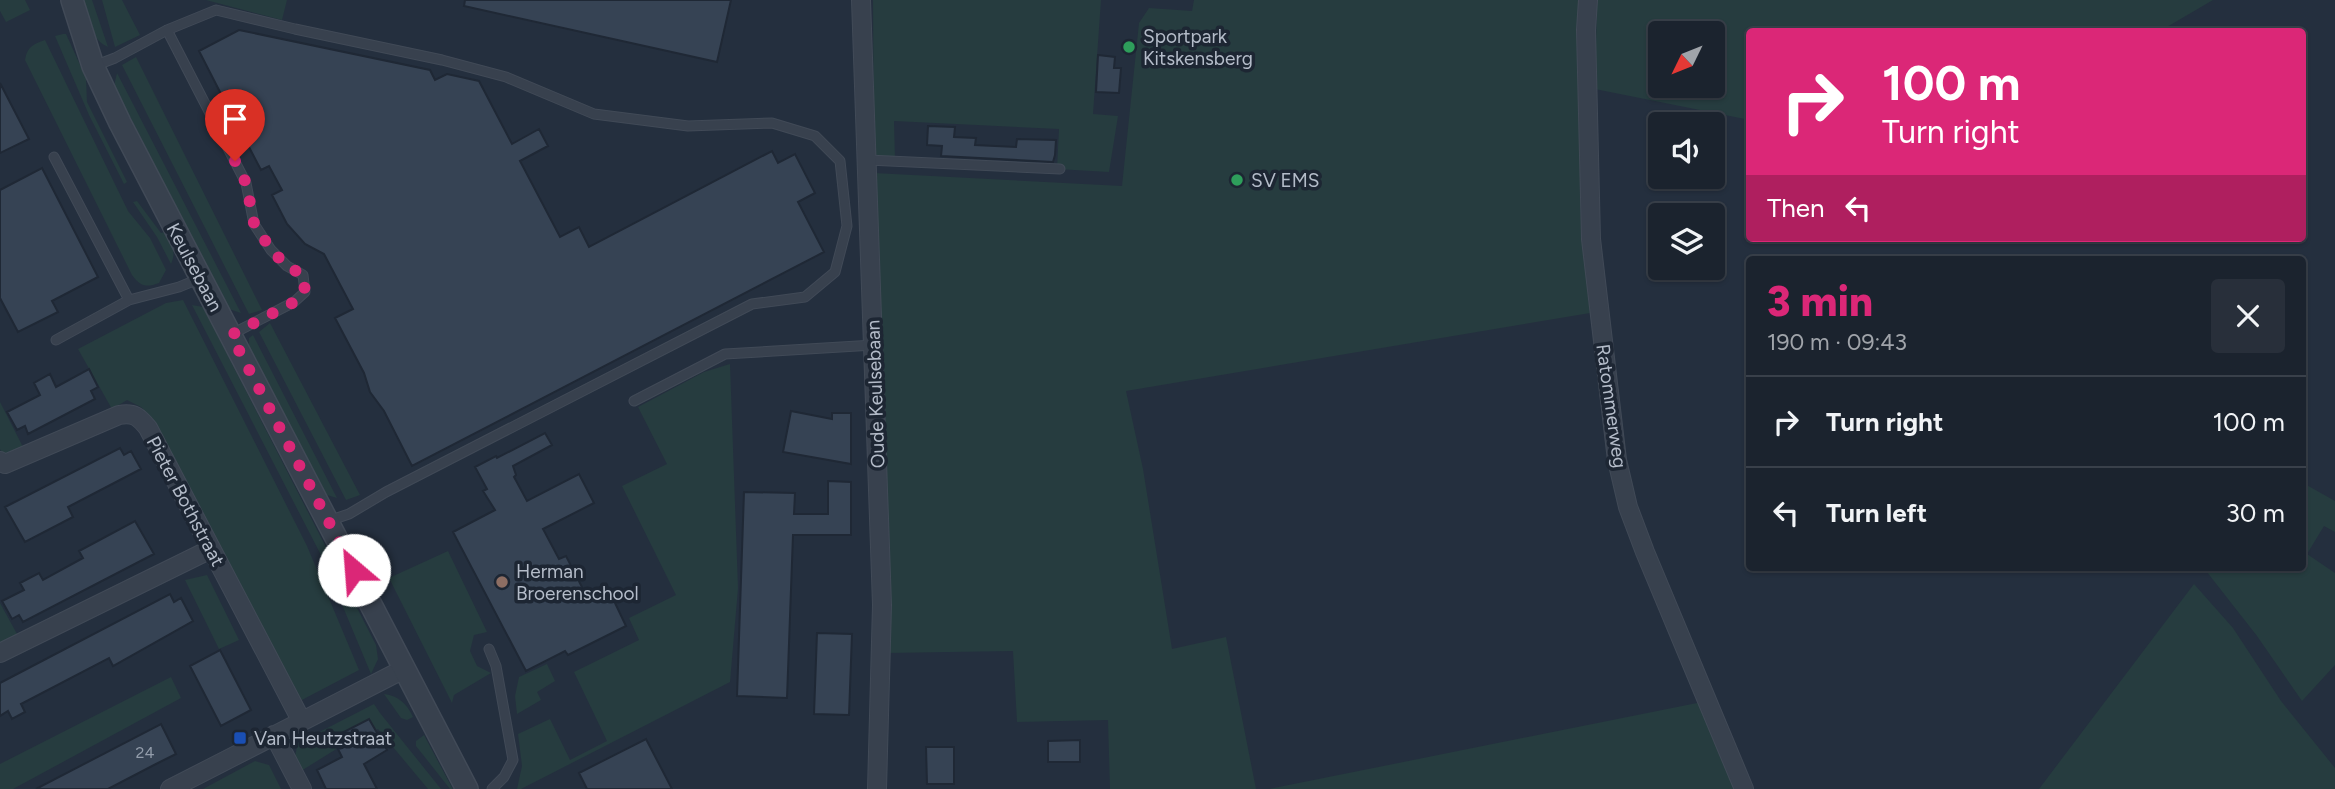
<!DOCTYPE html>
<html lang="en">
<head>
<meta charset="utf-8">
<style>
  body { margin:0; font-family:Figtree,sans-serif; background:#282f3a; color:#f1f3f6; height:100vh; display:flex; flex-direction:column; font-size:26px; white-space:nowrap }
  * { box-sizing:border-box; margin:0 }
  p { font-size:23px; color:#a0a4aa }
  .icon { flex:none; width:38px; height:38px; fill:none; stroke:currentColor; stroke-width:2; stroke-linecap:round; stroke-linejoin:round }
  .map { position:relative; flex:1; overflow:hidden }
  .sheet { position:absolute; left:1746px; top:256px; width:560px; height:315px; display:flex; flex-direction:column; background:#1b232e; border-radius:7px; box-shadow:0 2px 5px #0004,0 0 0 2px #39404a }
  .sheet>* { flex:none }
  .guide { position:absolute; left:1746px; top:28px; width:560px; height:214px; border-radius:7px; box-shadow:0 2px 5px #0004,0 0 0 2px #39404a; background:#db2777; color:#fff; overflow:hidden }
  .needle { width:46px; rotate:227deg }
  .fabs { position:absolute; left:1648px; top:21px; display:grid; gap:14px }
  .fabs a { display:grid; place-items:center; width:77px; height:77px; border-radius:7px; background:#1b232e; box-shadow:0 2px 5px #0004,0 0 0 2px #39404a; font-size:35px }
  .pin { position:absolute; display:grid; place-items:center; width:60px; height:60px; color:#fff; margin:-72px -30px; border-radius:50% 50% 50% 0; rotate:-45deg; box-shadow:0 0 7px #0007 }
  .pin .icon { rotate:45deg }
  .me { position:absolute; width:77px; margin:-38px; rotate:333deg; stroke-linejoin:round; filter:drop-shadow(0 0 5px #0008) }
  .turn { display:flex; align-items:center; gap:24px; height:147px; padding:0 21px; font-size:32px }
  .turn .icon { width:91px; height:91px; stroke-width:2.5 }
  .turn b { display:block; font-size:49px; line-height:60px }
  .then { display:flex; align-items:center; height:66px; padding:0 21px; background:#0003; gap:14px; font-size:26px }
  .round { display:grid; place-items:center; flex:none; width:74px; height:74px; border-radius:7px; background:#282f3a }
  .summary { display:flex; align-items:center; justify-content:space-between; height:119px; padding:0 21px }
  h1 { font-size:42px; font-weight:800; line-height:52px; color:#db2777 }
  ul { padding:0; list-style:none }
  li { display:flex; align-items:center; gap:21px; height:91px; padding:0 21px; border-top:2px solid #39404a }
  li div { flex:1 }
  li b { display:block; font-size:26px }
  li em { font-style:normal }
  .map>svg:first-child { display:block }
  .green { fill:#263c3f; fill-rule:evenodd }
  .building { fill:#364354; stroke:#1f2835; stroke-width:2 }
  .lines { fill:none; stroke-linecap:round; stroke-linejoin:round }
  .service-casing { stroke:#414a57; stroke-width:11 }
  .minor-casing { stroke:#414a57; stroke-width:20 }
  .tertiary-casing { stroke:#414a57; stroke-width:24 }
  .service { stroke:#38414e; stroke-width:9 }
  .minor { stroke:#38414e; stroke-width:18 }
  .tertiary { stroke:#38414e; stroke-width:21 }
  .route { stroke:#db2777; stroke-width:12; stroke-dasharray:0 21.6 }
  .leisure-dot { fill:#2e9e5b; stroke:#1d2633; stroke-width:2.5 }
  .education-dot { fill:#8d6e63; stroke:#1d2633; stroke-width:2.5 }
  .transit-dot { fill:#1a4fb4; stroke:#1d2633; stroke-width:2.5 }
  .labels { text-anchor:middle; stroke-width:7; stroke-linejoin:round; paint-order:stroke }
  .number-label { font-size:16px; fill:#929caa }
  .poi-label { font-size:19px; fill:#b4bcc9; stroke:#1d2633; text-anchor:start }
  .street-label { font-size:19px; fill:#b4bcc9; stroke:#1d2633 }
</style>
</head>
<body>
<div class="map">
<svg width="2335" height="789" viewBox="0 0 2335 789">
  <rect width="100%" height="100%" fill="#242f3e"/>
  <path class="green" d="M0,0h25l5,10 -24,12 -6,-11z
    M83,0h9l16,47c-18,-8 -20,-29 -25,-47z
    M102,0h20l18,35 -25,12z
    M206,0h81l-5,20z
    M873,0h228l-8,114 25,2 -9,56 -52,-3 2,-40 -165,-8 1,39h-21z
    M1194,0h385l4,248 7,65 -464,78 17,78 29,180 54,-12 30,152h-146l-2,-69 -91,2 -4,-71 -127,2 -12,-480 248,13 17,-163 10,-15 43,3z
    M1597,0h616l-53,31 -410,1v88l-155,-31zM1661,33h52v53h-52z
    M63,34h3l20,44 1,24 40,80 -3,2 -35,-69 -34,-79z
    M45,40l83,171 22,27 16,32 -7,13c-13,5 -19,3 -27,-8l-107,-215c2,-13 8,-16 20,-20z
    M136,57l126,253 -13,4 -127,-249z
    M117,73l124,240 -12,-4 -115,-223z
    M137,201l24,32 4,-1c6,12 12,19 6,32l-14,-27 -24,-35z
    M183,300l124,246 52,124 -61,32 -149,-287 -8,-8 -14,-7 -15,9 -34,-60 88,-46z
    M192,305l11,2 173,338 2,14 -7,15 -48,-115z
    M270,323l90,172 -14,5 -87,-168z
    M253,335l84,163 -10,-3 -78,-147v-10z
    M730,364l8,224 -8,94 -209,107h-4l5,-23 -4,-32 32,-15 20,41 37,-19 -33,-69 65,-32 -10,-22 47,-23 -54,-109 45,-22 -29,-57 66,-35z
    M0,402l24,47 -21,6 -3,-6z
    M2303,483l32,18v31l-11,-6 -17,28 28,19v92l-33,36 -45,-65 -54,-69h100z
    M448,551l39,81 -13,3 -4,16 7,15 14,7 -37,22 -2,8 -63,-125z
    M207,575l32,65 -20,9 -34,-69z
    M2194,584l39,44 48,73 54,67v21h-296z
    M0,603l17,31 -17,9z
    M547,664l8,17 -18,11 4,8 -24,14 -2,-18 4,-19z
    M171,677l10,21 -168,91h-13v-25z
    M384,694c15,2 23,10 29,23l-6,3 -6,-2z
    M1702,702l34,87h-467z
    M374,704l6,9 61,76h-13l-50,-60 -40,19 -37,23 -6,-15 3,-13z
    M424,735l25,47 4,7h-3l-34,-43v-5z
    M255,761l14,4 12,24h-78z"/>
  <path class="building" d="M465,0h266l-14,62 -253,-56z
    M239,30l191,40 5,10 12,-6 32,7 33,63 27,-15 9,17 -28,15 40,76 19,-10 10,20 183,-96 6,12 17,-9 20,39 -17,9 26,50 -412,214 -28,-55 -14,-19 -6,-19 -29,-55 18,-9 -29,-55 -19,-10 -18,-20 -15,-29 10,-5 -13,-24 -8,4 -22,-42 -12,-16 -6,-18 -22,-43z
    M1098,55l17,2 -1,11h7l-2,25 -23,-1z
    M0,83l29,56 -29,14z
    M928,126l27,1 -1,10 22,1 -1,7 41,2 1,-8 39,1 -1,15 -2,7 -112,-6 1,-10 -15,-1z
    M42,168l56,109 -46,24 6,11 -40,20 -18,-34v-108z
    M89,369l9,18 -7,4 4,8 -67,35 -3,-8 -8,4 -10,-18 33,-17 -6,-12 16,-9 6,13z
    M791,411l41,8v-6h19v51l-68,-12z
    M545,433l7,12 -39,21 3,9 -2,2 13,24 52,-27 15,29 -51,26 16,30 7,-3 20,39 20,-11 20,42 -58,29 -3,-4 -39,20 -73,-139 42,-22 -12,-19 4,-2 -12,-22 21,-11 1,2z
    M120,448l4,7 7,-4 10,18 -73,38 5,10 -48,25 -20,-35z
    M828,481l23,1v53h-58l-6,163 -50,-2 7,-204 51,1 -1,21h34z
    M135,521l19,33 -131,68 -4,-7 -7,4 -10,-18 22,-11 -4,-7 19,-10 4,7 40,-22 -4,-7z
    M170,594l4,8 7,-4 12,23 -80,45 -4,-8 -88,46 4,8 -13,7 -4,-8 -8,5v-33z
    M817,633l35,1 -3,81 -35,-1z
    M220,650l31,60 -30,16 -31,-60z
    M369,719l18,31 -23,14 13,25h-51l-9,-19 25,-13 -4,-8 4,-1 -6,-12z
    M161,724l15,30 -20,10 -48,25h-72z
    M646,739l26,50h-85l-8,-16z
    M1080,740v22h-32v-21z
    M926,747h28v37h-27z"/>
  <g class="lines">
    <defs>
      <path id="service" d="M167,30l79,153 8,41 17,26 16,16 16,9 2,17 -11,10 -62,32
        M94,66l21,-8 52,-28 49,-20 79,19 147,31 64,17 88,37 94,12 84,-3 43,13 25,25 7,65 -12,46 -30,25 -53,7 -366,188 -37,22 -21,7
        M54,157l75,143
        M868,160l192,9
        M56,340l73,-40 50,-13 22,-9
        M634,401l91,-47 149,-9
        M489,649l7,17 17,94 -9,17 -12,12"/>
      <path id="minor" d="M861,0l21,605 -5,184
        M1588,0l-2,30 5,209 26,221 11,47 17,45 99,237
        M0,461l5,3 114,-49c15,-3 20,2 29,13l153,292
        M0,653l211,-104
        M274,735l28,54
        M170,789l234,-120"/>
      <path id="tertiary" d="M72,0l21,66 27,57 347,666"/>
    </defs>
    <use href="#service" class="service-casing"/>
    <use href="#minor" class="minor-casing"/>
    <use href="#tertiary" class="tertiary-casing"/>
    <use href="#service" class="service"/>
    <use href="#minor" class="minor"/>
    <use href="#tertiary" class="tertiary"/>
  </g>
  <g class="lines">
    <path class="route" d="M235,161l11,22 8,40 17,27 16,16 16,9 2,17 -11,10 -63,33 123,235"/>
  </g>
  <g class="leisure-dot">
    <circle cx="1129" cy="47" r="7"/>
    <circle cx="1237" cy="180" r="7"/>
  </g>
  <circle class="education-dot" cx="502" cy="582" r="7"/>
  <rect class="transit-dot" x="233" y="731" width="14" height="14" rx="3.5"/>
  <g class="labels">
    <g class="number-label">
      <text x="145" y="758">24</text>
    </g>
    <g class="poi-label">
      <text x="1143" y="43">Sportpark<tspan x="1143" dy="22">Kitskensberg</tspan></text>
      <text x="1251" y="187">SV EMS</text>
      <text x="516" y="578">Herman<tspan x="516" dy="22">Broerenschool</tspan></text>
      <text x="254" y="745">Van Heutzstraat</text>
    </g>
    <g class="street-label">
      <text transform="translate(195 267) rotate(62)" y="7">Keulsebaan</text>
      <text transform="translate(875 394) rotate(-92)" y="7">Oude Keulsebaan</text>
      <text transform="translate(1612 406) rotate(82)" y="7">Ratommerweg</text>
      <text transform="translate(186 501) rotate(62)" y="7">Pieter Bothstraat</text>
    </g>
  </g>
</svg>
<div class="fabs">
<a><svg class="needle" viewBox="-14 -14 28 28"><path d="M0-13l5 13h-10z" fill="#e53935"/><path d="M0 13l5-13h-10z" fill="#a0a4aa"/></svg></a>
<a><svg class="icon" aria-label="sound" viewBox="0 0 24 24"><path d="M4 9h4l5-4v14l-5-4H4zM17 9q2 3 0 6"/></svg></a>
<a><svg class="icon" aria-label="layers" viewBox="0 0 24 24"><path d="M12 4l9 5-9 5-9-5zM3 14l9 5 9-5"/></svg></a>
</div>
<div class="pin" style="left:235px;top:161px;background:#d93025"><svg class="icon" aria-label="arrive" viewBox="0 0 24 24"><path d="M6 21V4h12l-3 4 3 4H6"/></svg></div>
<svg class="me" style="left:354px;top:570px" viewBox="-20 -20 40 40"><circle r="19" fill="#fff"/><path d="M0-13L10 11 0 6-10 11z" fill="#db2777"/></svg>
<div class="guide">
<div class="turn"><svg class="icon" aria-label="right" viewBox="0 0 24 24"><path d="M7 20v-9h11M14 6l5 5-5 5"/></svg><div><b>100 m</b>Turn right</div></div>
<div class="then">Then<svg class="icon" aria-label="left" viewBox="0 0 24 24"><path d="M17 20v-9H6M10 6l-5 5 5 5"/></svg></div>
</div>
<section class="sheet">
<div class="summary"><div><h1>3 min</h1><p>190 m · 09:43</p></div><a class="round"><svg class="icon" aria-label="close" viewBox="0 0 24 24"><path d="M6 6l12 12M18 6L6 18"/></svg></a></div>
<ul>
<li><svg class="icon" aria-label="right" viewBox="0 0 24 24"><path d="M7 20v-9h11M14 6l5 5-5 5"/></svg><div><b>Turn right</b></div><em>100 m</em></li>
<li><svg class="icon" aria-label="left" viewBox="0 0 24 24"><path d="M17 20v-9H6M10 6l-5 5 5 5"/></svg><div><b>Turn left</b></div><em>30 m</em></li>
</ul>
</section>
</div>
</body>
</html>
